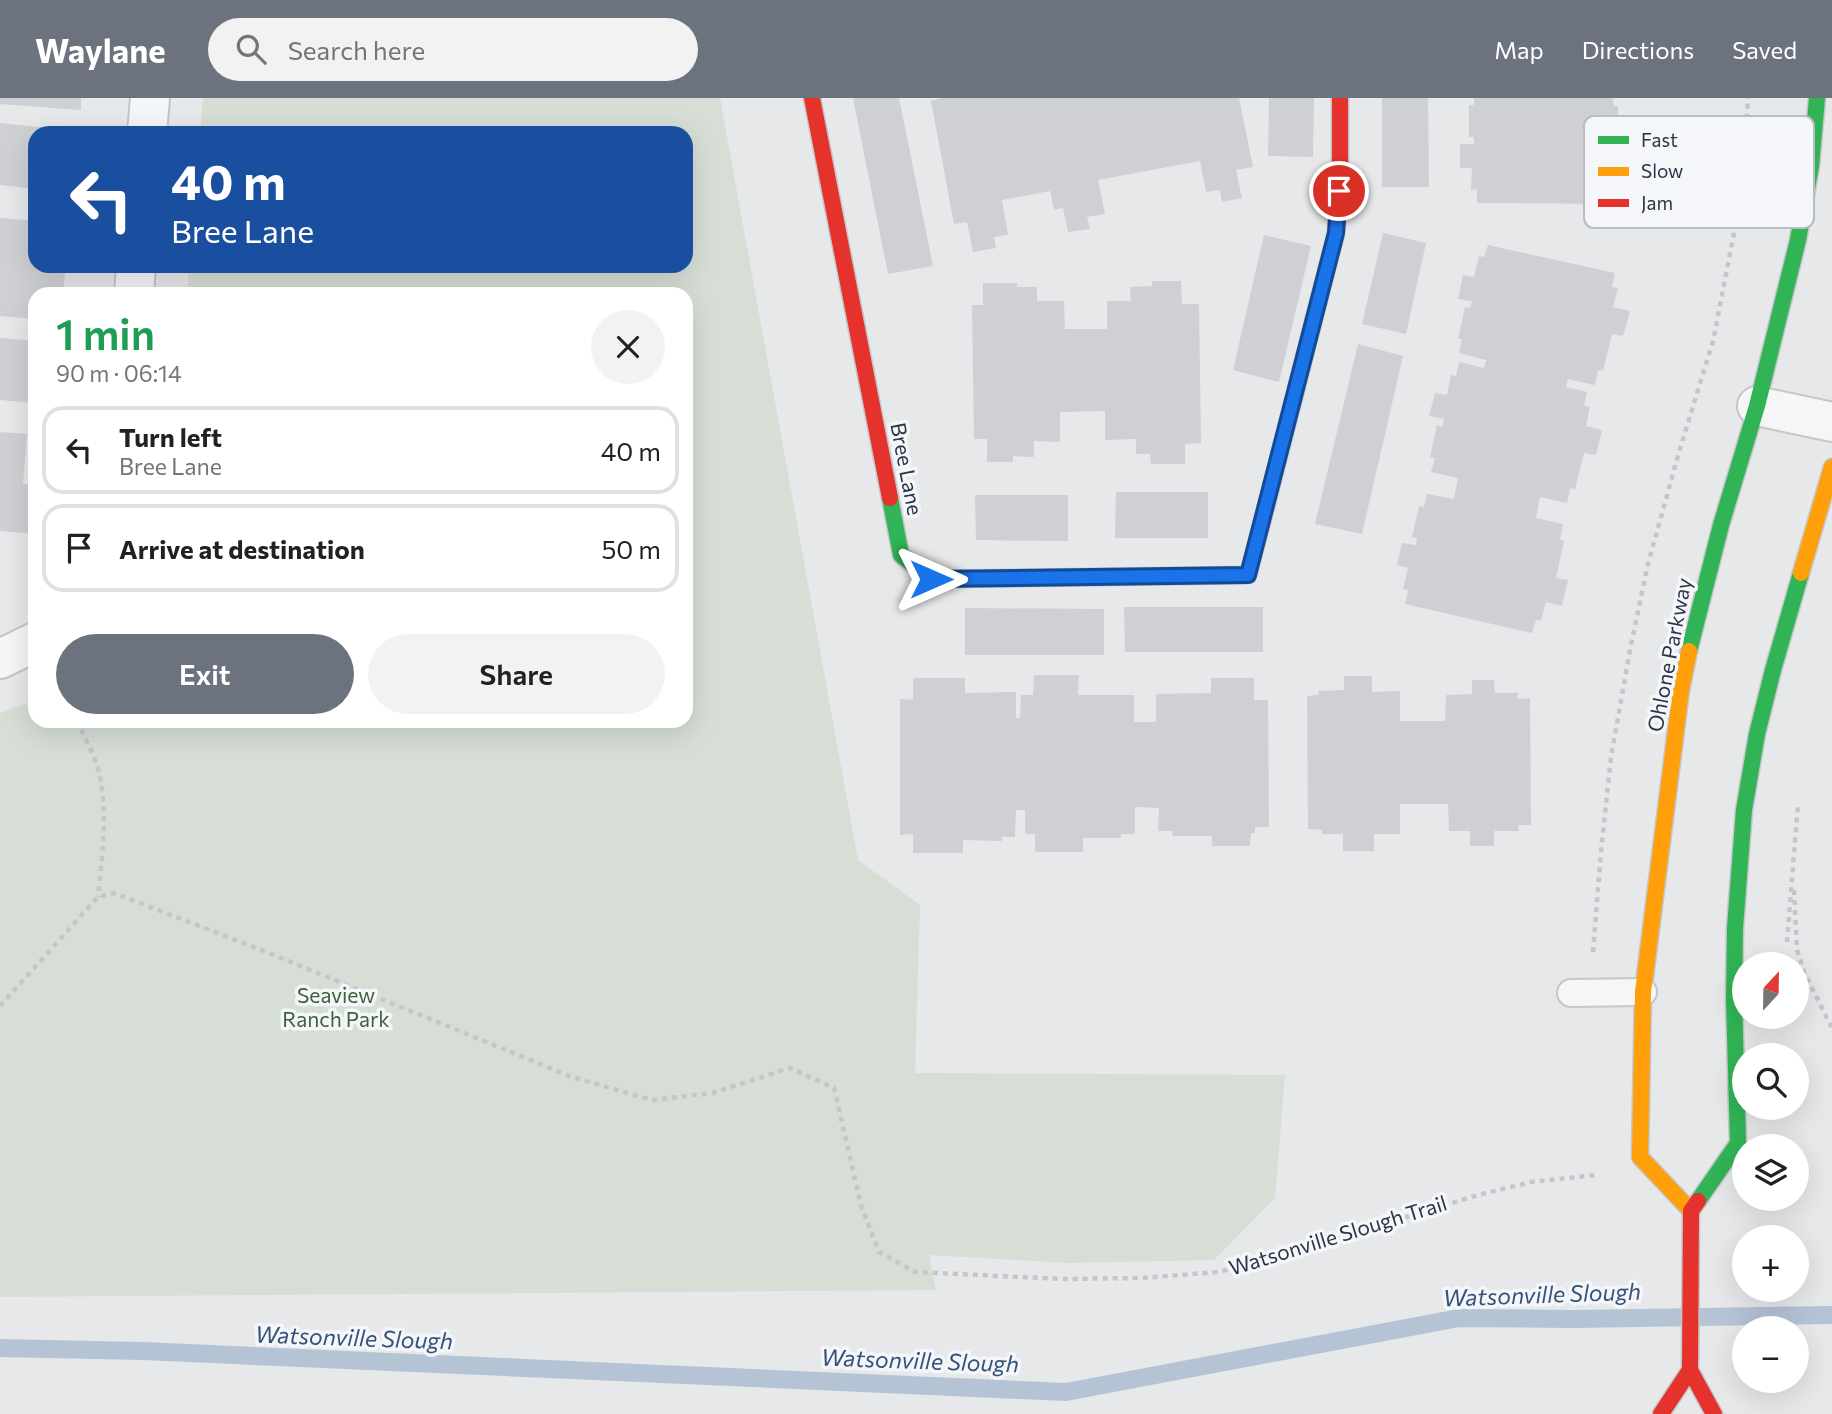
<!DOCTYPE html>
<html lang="en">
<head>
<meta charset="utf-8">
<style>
  body { margin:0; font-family:Commissioner,sans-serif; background:#f2f2f2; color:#202124; height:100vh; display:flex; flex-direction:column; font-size:26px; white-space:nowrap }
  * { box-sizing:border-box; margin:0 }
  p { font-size:23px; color:#757577 }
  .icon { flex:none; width:38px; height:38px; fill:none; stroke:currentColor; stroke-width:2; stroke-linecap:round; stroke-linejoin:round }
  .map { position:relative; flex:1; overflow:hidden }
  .details { position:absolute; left:28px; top:189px; width:665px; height:441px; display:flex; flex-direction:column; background:#fff; border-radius:21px; box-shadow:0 7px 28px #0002 }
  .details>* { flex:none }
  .guide { position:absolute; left:28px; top:28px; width:665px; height:147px; border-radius:21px; box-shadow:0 7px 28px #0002; background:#1a4fa0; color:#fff; overflow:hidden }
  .needle { width:46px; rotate:22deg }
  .fabs { position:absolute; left:1732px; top:854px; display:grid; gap:14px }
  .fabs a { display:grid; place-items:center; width:77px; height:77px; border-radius:50%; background:#fff; box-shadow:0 7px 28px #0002; font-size:35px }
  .pin { position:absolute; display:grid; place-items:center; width:60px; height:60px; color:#fff; margin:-30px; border:4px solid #fff; border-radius:50%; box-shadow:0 2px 7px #0007 }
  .me { position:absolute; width:77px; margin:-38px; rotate:90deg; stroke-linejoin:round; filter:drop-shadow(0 0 5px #0008) }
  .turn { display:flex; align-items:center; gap:24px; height:147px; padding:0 28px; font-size:32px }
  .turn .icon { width:91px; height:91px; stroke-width:2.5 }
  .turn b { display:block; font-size:49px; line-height:60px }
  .round { display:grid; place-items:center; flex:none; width:74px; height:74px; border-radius:37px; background:#f2f2f2 }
  .summary { display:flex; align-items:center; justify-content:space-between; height:119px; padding:0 28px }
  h1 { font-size:42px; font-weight:600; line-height:52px; color:#1e9e55 }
  .cta { display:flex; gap:14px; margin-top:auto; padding:14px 28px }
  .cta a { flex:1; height:80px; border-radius:42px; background:#6c737f; color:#fff; font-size:28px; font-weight:600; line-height:80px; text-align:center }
  .cta a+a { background:#f2f2f2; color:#202124 }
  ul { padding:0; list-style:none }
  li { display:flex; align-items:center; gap:21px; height:88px; margin:0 14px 10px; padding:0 14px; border:4px solid #e0e0e0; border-radius:21px }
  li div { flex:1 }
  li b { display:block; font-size:26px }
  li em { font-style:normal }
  header { display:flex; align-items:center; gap:42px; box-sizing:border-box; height:98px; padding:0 35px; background:#6c737f; color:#fff }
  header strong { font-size:33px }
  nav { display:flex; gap:38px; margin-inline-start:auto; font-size:24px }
  .search { width:490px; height:63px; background:#f2f2f2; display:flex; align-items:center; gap:18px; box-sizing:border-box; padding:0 24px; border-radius:38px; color:#757577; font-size:26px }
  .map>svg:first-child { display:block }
  .green { fill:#d6ded6 }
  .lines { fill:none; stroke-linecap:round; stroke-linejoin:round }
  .stream { stroke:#b4c4d5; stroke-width:18 }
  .building { fill:#ced0d3 }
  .lane-casing { stroke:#c4c6c8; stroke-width:30 }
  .street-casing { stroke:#c4c6c8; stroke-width:42 }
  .fast-casing { stroke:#c4c6c8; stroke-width:19 }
  .slow-casing { stroke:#c4c6c8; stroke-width:19 }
  .jam-casing { stroke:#c4c6c8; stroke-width:19 }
  .path { stroke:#c5c6ca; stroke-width:4.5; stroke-dasharray:5 5; stroke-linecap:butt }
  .lane { stroke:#f5f6f7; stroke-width:26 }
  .street { stroke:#f5f6f7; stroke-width:38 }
  .fast { stroke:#30b455; stroke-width:16 }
  .slow { stroke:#ff9f0a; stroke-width:16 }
  .jam { stroke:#e5322d; stroke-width:16 }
  .route-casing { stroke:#114b97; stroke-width:18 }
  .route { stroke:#1a73e8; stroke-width:12 }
  .labels { text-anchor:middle; stroke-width:7; stroke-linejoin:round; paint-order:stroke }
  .street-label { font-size:21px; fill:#2b3445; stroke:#f4f6f9 }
  .park-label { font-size:21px; fill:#3f6138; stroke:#f4f6f9 }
  .water-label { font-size:23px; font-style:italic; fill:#34527a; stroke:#f4f6f9 }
  .key { fill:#f4f6f9; stroke:#b8bcc3; stroke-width:2 }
  .key-label { font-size:19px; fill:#2b3445 }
</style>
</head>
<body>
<header>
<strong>Waylane</strong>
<div class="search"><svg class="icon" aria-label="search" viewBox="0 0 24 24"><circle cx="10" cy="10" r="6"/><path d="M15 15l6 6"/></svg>Search here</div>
<nav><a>Map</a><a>Directions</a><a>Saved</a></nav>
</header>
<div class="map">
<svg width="1832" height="1316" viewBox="0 0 1832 1316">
  <rect width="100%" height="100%" fill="#e6e8ea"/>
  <path class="green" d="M203,0h517l138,762 62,45 -5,168 370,2 -10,123 -61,62 -146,3 -139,-8 7,35 -936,7v-584l35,-13v21h651v-427h-499l2,-28h497v-133h-486z"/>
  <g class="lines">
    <path class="stream" d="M0,1250l143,3 923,41 393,-74 114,1 259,-4"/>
  </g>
  <path class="building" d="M0,0h81v12l-81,-6z
    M853,0h46l34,168 -45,8z
    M942,0h297l14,69 -17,3 6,28 -20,4 -2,-12 -14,2 -6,-31 -102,19 7,34 -18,3 3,12 -22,3 -5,-24 -9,2 -4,-19 -48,9 6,35 -14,2 2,11 -23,4 -6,-30 -13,2 -23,-123z
    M1269,0h45l-1,59 -45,-1z
    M1382,0h46l1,89h-47z
    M1474,0h139l1,8h4v38l12,1v25h-16v20h-6v14l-131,-1v-14l-6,1 1,-22h-12v-24h14v-7h-5v-32h5z
    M0,25l77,8v2h-42v56l-35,-4z
    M0,120l35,3v45h8v5l22,2 -2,21h-28v25l-35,-3z
    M1383,135l43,10 -20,91 -44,-10z
    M1264,137l47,11 -32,136 -46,-12z
    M1488,147l127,28 -3,14 6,1 -5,19 17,4 -7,25 -11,-2 -9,37 -5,-1 -3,15 -27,-6 -2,8 21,5 -3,14 6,1 -4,19 16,4 -6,25 -12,-2 -9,36 -5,-1 -3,15 -27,-6 -4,21 27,6 -3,15 4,2 -8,37 12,2 -6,26 -16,-4 -5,19 -5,-1 -4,13 -127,-29 3,-14 -5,-1 5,-21 -11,-3 5,-22 14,2 1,-7 -5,-1 7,-31 5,1 3,-13 27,5 4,-21 -27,-6 4,-14 -5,-1 7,-32 5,2 2,-8 -15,-3 6,-23 12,2 4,-20 5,1 3,-14 25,6 2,-8 -27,-7 3,-14h-4l7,-32 5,1 2,-7 -14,-2 5,-24 11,2 5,-21 5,1z
    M1152,183h29l1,23h17l2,139 -16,1v20h-34l-1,-10h-14v-15l-31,1v-29l-45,1v30l-26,-1v16l-21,-1v6h-26v-23h-13l-2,-134h11v-22h34v4h20v14h27l1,28h42v-28h24l-1,-14 22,-1z
    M0,240l35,3v62l-35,-3z
    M1358,246l45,12 -41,178 -47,-10z
    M0,334l27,2 -4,50 12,1v49l-35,-3z
    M1116,394h92v46h-93z
    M975,397h93v46l-92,-1z
    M1124,509h139v45h-138z
    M965,510l139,1v46h-139z
    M1034,577h45l-1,20h56v27h22v-28l55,-1v-15h43v22h14l1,127h-14v6h-4l-1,13h-38v-10h-40l1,-5h-15l1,-23 -24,-1v27h-14v4h-38v14h-48v-18h-10v-24h-9l-1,27h-13v4l-39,-1v13h-50v-19l-13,1v-136l13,1v-22h52v15l51,-1v26h4l1,-23h12z
    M1344,578h28v16l28,-1v30h45l1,-26 26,-1v-14h22l1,13h23v6l12,-1 1,127h-13l1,6h-25v15h-24v-15h-21l-1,-27h-48v30h-26v17h-31v-17h-21v-4l-14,-1 -1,-133 12,-1 -1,-4 26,-1z"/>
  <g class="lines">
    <defs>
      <path id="lane" d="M1571,895l72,-1"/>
      <path id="street" d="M147,35l3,-35
        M134,196l2,-28
        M1757,308l75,16
        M0,561l35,-17"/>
      <path id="fast" d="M890,400l11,57 30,24 317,-4 13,-49
        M1689,553l32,-126 36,-119 41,-166 13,-74 6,-68
        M1698,1103l40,-58 -4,-144 1,-71 9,-118 13,-76 16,-64 28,-97"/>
      <path id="slow" d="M1801,475l31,-106
        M1689,553l-8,39 -38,302 -3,165 51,54"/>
      <path id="jam" d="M812,0l78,400
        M1261,428l75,-293 4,-63v-72
        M1698,1103l-7,10 -1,159 24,44
        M1661,1316l29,-44"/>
    </defs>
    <use href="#lane" class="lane-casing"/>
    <use href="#street" class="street-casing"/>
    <use href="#fast" class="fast-casing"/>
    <use href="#slow" class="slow-casing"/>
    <use href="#jam" class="jam-casing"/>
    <path class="path" d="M77,623c9,19 21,40 24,61 6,38 1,77 -3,115
      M1794,792l3,60 8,24 27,54
      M1787,844l11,-138
      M1593,854l8,-100 10,-95 19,-107 18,-86 31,-112 34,-111 29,-149 6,-94
      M0,908l98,-109 16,-4 150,58 308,126 80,23 60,-7 78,-25 44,20 27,117 18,47 36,20 148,7 79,-1 76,-6 39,-9 221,-68 53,-13 65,-7"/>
    <use href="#lane" class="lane"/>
    <use href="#street" class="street"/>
    <use href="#fast" class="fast"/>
    <use href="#slow" class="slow"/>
    <use href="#jam" class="jam"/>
  </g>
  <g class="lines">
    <defs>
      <path id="route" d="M931,481l317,-4 88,-342 3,-42"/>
    </defs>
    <use href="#route" class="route-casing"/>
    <use href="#route" class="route"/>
  </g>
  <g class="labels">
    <g class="street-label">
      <text transform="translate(906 371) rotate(79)" y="7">Bree Lane</text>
      <text transform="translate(1670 557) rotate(-79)" y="7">Ohlone Parkway</text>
      <text transform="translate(1338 1138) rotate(-17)" y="7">Watsonville Slough Trail</text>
    </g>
    <g class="park-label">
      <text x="336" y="905">Seaview<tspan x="336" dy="24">Ranch Park</tspan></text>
    </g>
    <g class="water-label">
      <text transform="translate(1542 1197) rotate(-2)" y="8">Watsonville Slough</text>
      <text transform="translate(354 1240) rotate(2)" y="8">Watsonville Slough</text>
      <text transform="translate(920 1263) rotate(2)" y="8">Watsonville Slough</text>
    </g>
  </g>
  <rect x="1584" y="18" width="230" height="112" rx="10" class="key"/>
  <rect x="1598" y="38" width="31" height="8" fill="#30b455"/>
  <rect x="1598" y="69" width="31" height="9" fill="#ff9f0a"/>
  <rect x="1598" y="101" width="31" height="8" fill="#e5322d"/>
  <g class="key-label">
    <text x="1641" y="49">Fast</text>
    <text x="1641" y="80">Slow</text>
    <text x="1641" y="112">Jam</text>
  </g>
</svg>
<div class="fabs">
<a><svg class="needle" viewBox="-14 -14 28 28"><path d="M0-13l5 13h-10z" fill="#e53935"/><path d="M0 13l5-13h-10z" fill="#757577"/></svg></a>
<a><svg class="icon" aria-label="search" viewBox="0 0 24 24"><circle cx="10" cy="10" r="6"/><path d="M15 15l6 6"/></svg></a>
<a><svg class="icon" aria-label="layers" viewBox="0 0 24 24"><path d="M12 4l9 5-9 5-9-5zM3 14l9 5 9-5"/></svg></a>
<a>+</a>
<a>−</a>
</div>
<div class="pin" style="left:1339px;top:93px;background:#d93025"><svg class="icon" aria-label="arrive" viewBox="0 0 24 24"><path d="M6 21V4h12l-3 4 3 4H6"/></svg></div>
<svg class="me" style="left:931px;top:481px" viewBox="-20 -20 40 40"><path d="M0-17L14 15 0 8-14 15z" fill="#1a73e8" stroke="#fff" stroke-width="4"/></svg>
<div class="guide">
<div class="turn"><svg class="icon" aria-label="left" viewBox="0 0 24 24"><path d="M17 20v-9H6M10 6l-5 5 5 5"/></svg><div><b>40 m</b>Bree Lane</div></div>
</div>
<section class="details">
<div class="summary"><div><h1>1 min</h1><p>90 m · 06:14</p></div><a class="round"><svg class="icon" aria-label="close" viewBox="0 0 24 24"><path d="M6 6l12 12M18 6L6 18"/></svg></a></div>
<ul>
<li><svg class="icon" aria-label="left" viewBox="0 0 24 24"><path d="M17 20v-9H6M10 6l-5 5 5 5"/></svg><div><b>Turn left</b><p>Bree Lane</p></div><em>40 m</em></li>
<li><svg class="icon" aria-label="arrive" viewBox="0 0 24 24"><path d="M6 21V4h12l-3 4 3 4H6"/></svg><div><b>Arrive at destination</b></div><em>50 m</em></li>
</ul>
<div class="cta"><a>Exit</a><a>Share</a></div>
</section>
</div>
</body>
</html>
